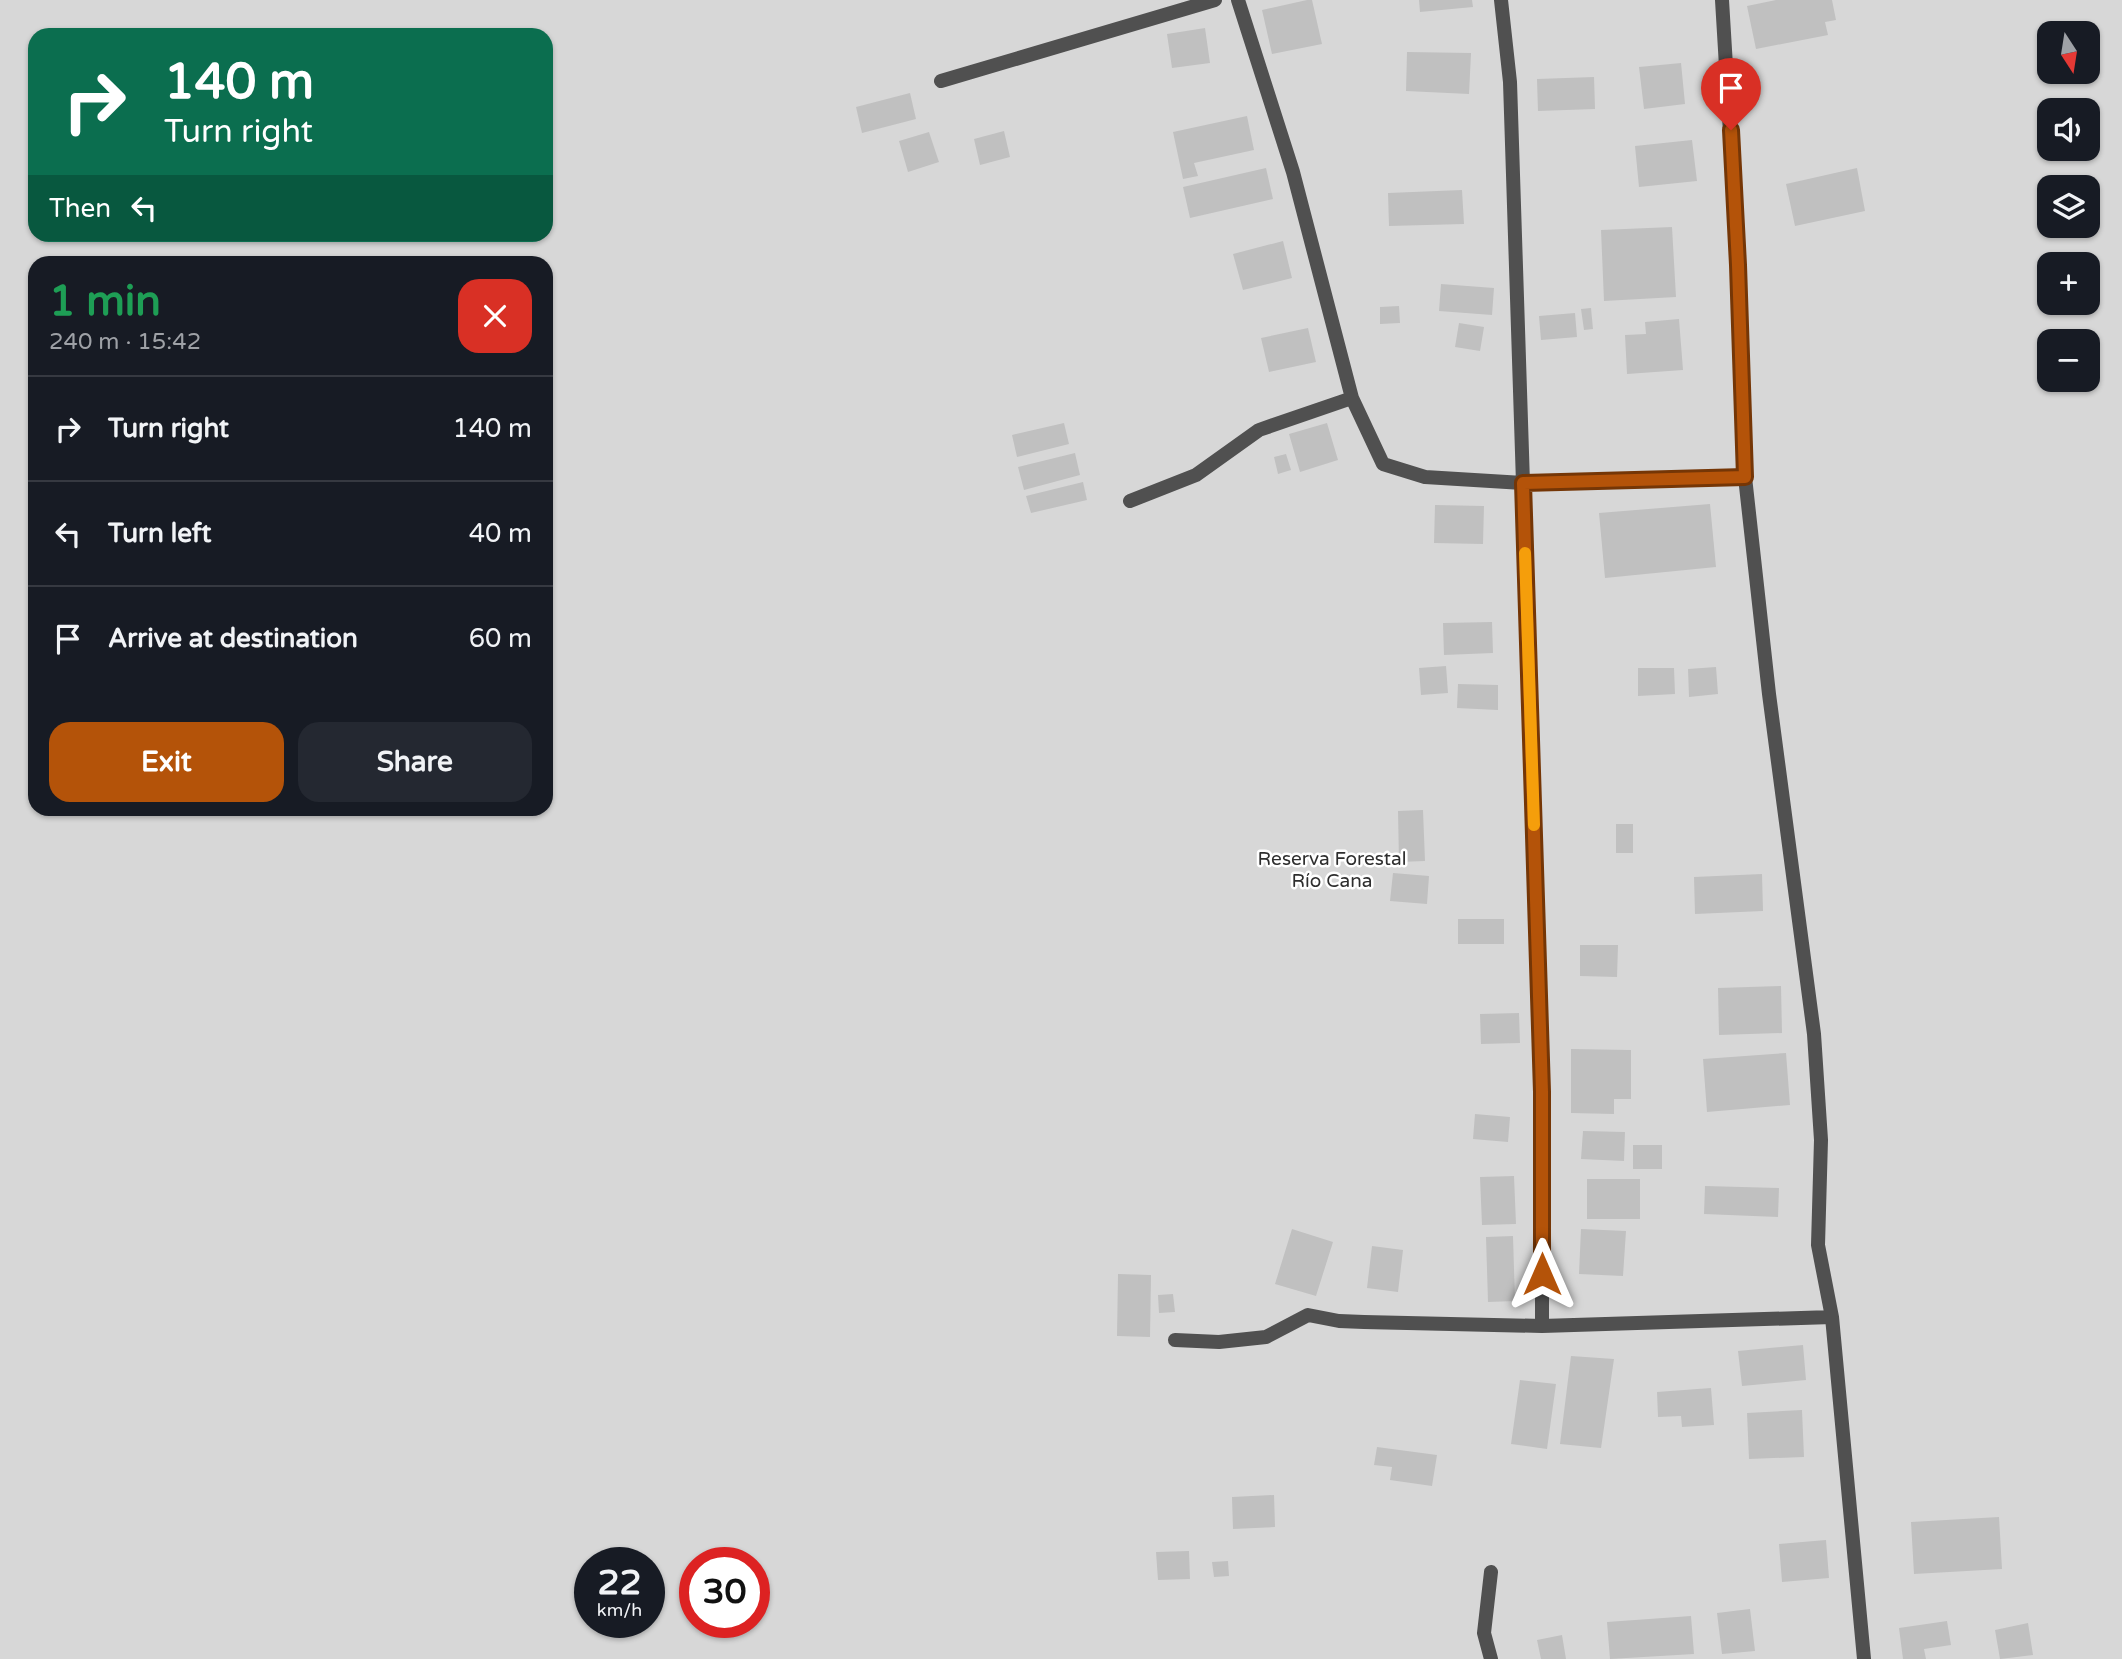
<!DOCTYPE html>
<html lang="en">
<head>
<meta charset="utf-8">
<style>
  body { margin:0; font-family:"Varela Round",sans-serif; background:#242831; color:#f1f3f6; height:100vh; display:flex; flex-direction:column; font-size:26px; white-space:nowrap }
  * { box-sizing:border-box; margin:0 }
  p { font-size:23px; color:#9ea1a6 }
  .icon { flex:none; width:38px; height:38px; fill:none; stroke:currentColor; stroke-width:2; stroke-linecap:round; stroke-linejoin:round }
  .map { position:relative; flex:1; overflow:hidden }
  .drawer { position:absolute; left:28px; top:256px; width:525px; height:560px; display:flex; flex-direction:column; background:#171b24; border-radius:21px; box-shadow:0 2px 5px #0004 }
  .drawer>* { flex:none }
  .guide { position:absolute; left:28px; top:28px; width:525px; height:214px; border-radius:21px; box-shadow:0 2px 5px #0004; background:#0b6e4f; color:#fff; overflow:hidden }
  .needle { width:46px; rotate:168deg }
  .fabs { position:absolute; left:2037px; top:21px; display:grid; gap:14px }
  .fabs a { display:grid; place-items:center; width:63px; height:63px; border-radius:14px; background:#171b24; box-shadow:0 2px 5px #0004; font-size:35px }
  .speed { position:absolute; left:574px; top:1547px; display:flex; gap:14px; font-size:35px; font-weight:700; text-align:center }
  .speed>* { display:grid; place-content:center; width:91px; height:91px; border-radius:50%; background:#171b24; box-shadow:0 2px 5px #0004; line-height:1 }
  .speed small { font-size:18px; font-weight:400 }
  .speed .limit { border:10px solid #d22; background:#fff; color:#111 }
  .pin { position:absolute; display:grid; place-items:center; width:60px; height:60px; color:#fff; margin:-72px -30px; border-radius:50% 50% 50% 0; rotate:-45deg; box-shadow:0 0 7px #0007 }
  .pin .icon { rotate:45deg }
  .me { position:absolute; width:77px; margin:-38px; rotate:0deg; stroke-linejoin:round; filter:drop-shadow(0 0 5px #0008) }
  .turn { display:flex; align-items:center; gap:24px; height:147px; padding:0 21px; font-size:32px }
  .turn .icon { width:91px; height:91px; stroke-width:2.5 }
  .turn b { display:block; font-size:49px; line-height:60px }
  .then { display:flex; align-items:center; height:66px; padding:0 21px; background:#0003; gap:14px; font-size:26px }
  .round { display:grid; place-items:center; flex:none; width:74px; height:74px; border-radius:21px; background:#242831 }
  .overview { display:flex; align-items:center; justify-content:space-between; height:119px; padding:0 21px }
  h1 { font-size:42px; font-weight:800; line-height:52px; color:#1e9e55 }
  .action { display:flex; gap:14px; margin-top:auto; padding:14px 21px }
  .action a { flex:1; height:80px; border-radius:21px; background:#b45309; color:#fff; font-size:28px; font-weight:800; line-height:80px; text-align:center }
  .action a+a { background:#242831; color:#f1f3f6 }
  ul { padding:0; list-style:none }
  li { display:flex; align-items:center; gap:21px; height:105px; padding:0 21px; border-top:2px solid #363941 }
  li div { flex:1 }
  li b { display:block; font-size:26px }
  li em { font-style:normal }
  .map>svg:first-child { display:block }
  .green { fill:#d7d7d7; fill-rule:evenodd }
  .building { fill:#c0c0c0 }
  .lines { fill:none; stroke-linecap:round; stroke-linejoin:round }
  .street { stroke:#505050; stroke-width:14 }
  .route-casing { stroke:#753606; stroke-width:18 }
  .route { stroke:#b45309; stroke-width:12 }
  .slow { stroke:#f59e0b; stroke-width:12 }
  .labels { text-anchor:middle; stroke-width:5; stroke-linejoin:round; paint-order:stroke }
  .park-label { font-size:19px; fill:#2e2e2e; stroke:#fff }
</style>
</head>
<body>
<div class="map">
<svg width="2122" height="1659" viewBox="0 0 2122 1659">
  <rect width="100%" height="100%" fill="#fff"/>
  <path class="green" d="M0,0h2122v1659h-2122zM2049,33h39v39h-39zM35,35h511v199h-511zM2049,110h39v39h-39zM2049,187h39v39h-39zM35,262h511v546h-511zM2049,264h39v39h-39zM2049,341h39v39h-39zM590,1563h59v59h-59zM695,1563h59v59h-59z"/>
  <path class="building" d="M1307,0h5l10,44 -50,10 -10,-44z
    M1419,0h53l1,7 -53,5z
    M1776,0h56l4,20 -11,2 3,13 -72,14 -9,-43z
    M1205,28l5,35 -38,5 -5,-34z
    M1407,52l64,1 -2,41 -63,-3z
    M1681,63l4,41 -41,5 -5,-42z
    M1594,77l1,32 -57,2 -1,-32z
    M910,93l6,26 -54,14 -6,-26z
    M1247,116l7,34 -60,13 4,13 -15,3 -10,-47z
    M1004,131l6,26 -30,8 -6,-26z
    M929,132l10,30 -31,10 -9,-31z
    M1692,140l5,41 -58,6 -4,-41z
    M1266,168l7,31 -83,19 -7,-31z
    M1857,168l8,43 -70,15 -9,-42z
    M1462,190l2,34 -75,2 -1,-33z
    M1672,227l4,70 -72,4 -3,-71z
    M1283,241l9,37 -49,12 -10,-36z
    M1441,284l53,4 -2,27 -53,-4z
    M1399,306l1,17 -20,1v-17z
    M1591,308l2,21 -9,1 -3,-21z
    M1575,313l2,24 -36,3 -2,-24z
    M1679,319l4,51 -56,4 -2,-39 21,-1 -1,-12z
    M1459,323l25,4 -4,24 -25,-4z
    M1308,328l8,34 -47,10 -8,-34z
    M1064,423l5,21 -52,13 -5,-22z
    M1327,423l11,37 -38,12 -11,-38z
    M1075,453l5,22 -56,15 -6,-23z
    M1286,454l5,16 -13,4 -4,-17z
    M1083,482l4,18 -56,13 -5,-17z
    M1710,504l6,63 -111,11 -6,-65z
    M1435,505l49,1 -1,38 -49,-1z
    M1492,622l1,31 -49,2 -1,-32z
    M1446,666l2,27 -27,2 -2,-27z
    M1716,667l2,27 -29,3 -1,-28z
    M1638,668h36l1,26 -37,2z
    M1458,684l40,1v25l-41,-2z
    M1423,810l2,51 -26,1 -1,-51z
    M1616,824h17v29h-17z
    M1393,873l36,3 -2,28 -37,-3z
    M1762,874l1,37 -68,3 -1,-37z
    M1458,919h46v25h-46z
    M1580,945h38l-1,32 -37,-1z
    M1781,986l1,47 -63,2 -1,-47z
    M1519,1013l1,30 -39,1 -1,-30z
    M1571,1049l60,1v49h-17v15l-43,-1z
    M1786,1053l4,52 -83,7 -4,-53z
    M1475,1114l35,3 -2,25 -35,-3z
    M1583,1131l42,1 -1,29 -43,-2z
    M1633,1145h29v24h-29z
    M1514,1176l2,48 -34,1 -2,-48z
    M1587,1179h53v40h-53z
    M1705,1186l74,2 -1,29 -74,-3z
    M1292,1229l41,13 -17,54 -41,-12z
    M1581,1229l45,2 -3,45 -44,-2z
    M1513,1236l2,65 -27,1 -2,-65z
    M1372,1246l31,4 -5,42 -31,-4z
    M1118,1274l33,1 -1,62 -33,-1z
    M1173,1294l2,18 -16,1 -1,-18z
    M1803,1345l3,35 -64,6 -4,-35z
    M1571,1356l43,3 -13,89 -41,-4z
    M1520,1380l36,4 -9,65 -36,-5z
    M1711,1388l3,37 -32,2 -1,-11 -23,1 -1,-25z
    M1802,1410l2,47 -55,2 -2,-46z
    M1377,1447l60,8 -5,31 -42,-6 2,-13 -18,-2z
    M1274,1495l1,32 -42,2 -1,-32z
    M1999,1517l3,52 -88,5 -3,-52z
    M1826,1540l3,38 -47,4 -3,-38z
    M1189,1551l1,28 -32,1 -2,-28z
    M1228,1561l1,15 -15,1 -2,-15z
    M1750,1609l5,42 -33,3 -5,-41z
    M1691,1616l3,38 -84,5 -3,-37z
    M1947,1621l4,24 -27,4 2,10h-23l-4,-31z
    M2028,1623l5,32 -33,4 -5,-29z
    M1562,1635l4,24h-25l-4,-19z"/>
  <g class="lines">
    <path class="street" d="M1238,0l55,172 59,226 31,66 42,13 98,6 222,-6
      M1501,0l9,82 13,401 19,609v234
      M1722,0l16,265 7,212 24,217 45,340 7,106 -3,105 14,72 32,342
      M941,81l274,-81
      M1130,501l66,-26 63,-45 93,-32
      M1175,1340l44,2 47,-5 42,-22 31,6 25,1 178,4 290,-9
      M1491,1659l-7,-26 7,-61"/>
  </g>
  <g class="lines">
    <defs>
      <path id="route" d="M1542,1274v-182l-19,-609 222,-6 -7,-212 -7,-135"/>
    </defs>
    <use href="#route" class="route-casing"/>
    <use href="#route" class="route"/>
    <path class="slow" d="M1525,553l9,272"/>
  </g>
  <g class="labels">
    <g class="park-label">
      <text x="1332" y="865">Reserva Forestal<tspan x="1332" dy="22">Río Cana</tspan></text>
    </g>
  </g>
</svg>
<div class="fabs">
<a><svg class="needle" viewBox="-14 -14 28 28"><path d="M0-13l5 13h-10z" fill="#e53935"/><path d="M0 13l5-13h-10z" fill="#9ea1a6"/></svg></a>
<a><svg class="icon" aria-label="sound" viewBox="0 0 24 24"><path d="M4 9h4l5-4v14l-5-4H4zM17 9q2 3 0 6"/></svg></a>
<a><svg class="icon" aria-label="layers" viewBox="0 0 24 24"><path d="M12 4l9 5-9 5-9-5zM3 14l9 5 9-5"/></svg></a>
<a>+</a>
<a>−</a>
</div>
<div class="speed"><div>22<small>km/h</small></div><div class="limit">30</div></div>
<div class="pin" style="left:1731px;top:130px;background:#d93025"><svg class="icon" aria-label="arrive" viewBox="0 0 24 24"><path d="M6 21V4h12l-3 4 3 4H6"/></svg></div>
<svg class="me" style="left:1542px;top:1274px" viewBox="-20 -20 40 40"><path d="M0-17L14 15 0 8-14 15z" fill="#b45309" stroke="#fff" stroke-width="4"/></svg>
<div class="guide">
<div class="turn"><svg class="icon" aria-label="right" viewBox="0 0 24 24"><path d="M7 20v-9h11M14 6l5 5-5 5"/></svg><div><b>140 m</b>Turn right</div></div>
<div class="then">Then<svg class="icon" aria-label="left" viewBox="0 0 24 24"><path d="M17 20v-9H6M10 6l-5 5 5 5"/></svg></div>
</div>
<section class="drawer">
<div class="overview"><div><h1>1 min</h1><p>240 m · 15:42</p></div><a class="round" style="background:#d93025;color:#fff"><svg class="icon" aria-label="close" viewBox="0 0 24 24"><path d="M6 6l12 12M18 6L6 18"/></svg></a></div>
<ul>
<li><svg class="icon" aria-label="right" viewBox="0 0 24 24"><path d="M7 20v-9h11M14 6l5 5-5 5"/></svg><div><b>Turn right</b></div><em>140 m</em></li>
<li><svg class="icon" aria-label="left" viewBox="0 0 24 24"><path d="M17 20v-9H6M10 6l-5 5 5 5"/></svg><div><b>Turn left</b></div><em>40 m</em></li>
<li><svg class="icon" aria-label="arrive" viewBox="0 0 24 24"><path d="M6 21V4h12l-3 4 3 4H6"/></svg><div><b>Arrive at destination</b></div><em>60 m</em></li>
</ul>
<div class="action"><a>Exit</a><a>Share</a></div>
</section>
</div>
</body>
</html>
